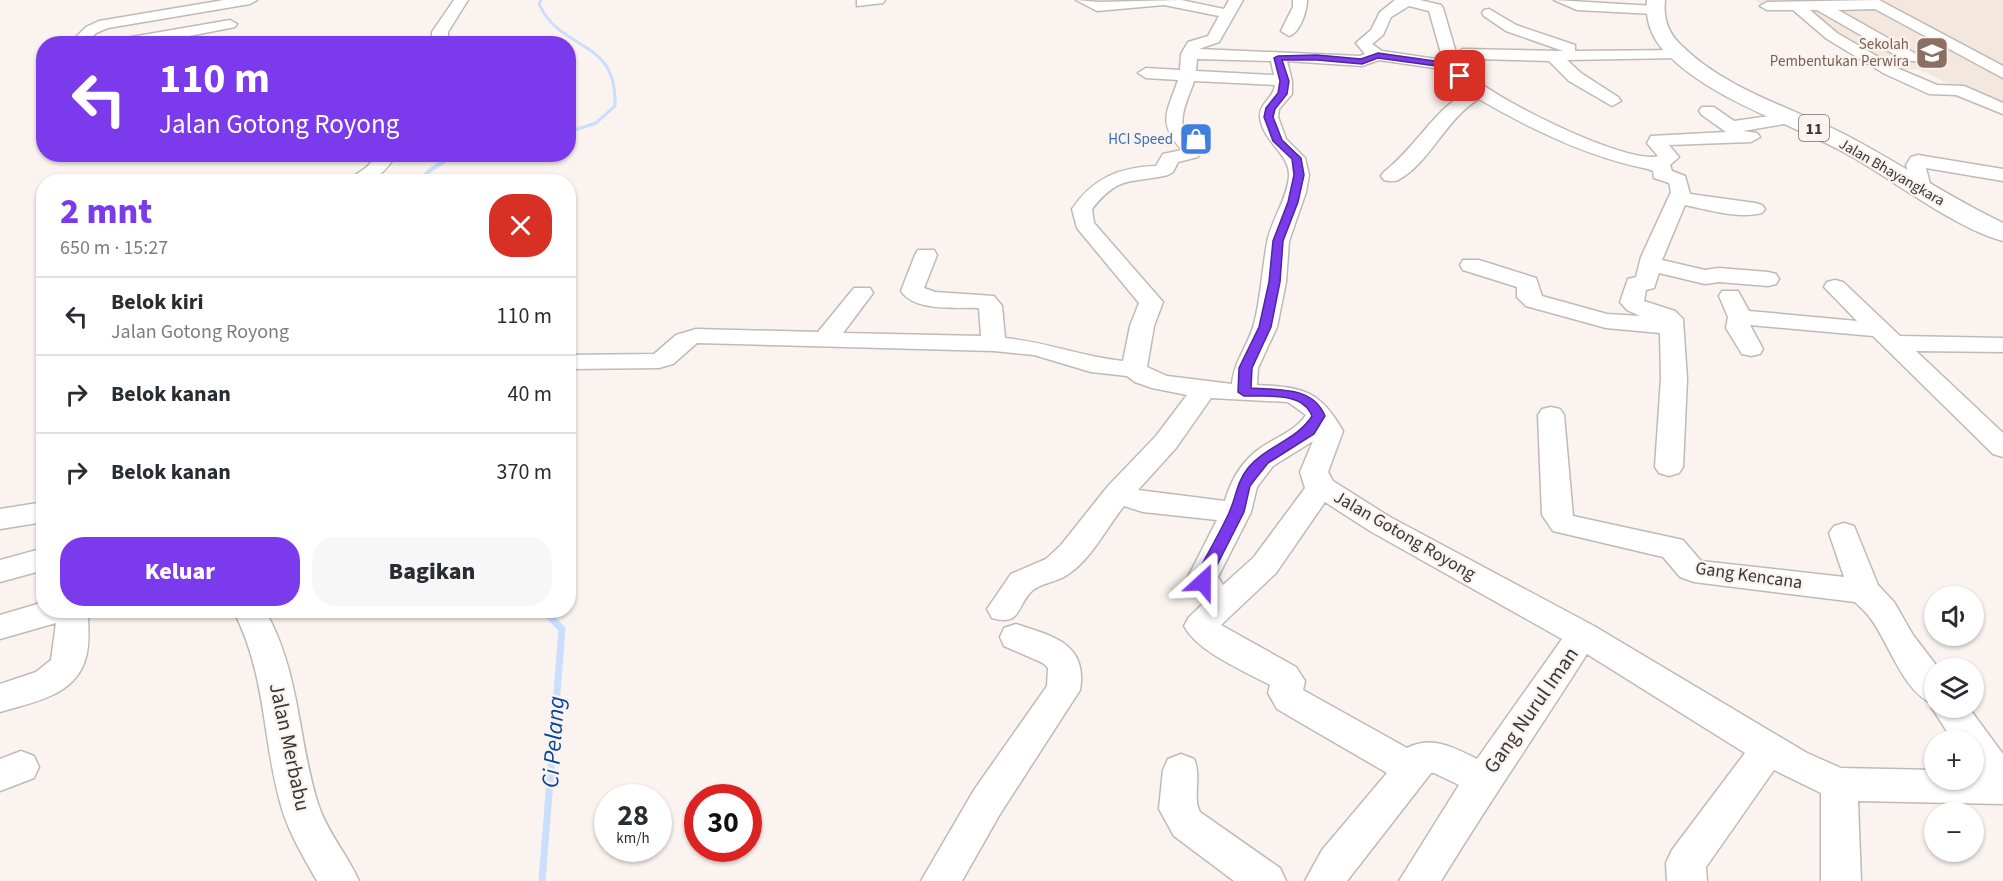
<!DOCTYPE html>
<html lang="id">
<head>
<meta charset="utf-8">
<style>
  body { margin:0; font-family:"Source Sans 3",sans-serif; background:#f7f7f7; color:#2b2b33; height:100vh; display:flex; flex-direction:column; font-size:22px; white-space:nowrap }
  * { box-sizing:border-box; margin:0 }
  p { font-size:20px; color:#7c7c81 }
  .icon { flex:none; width:33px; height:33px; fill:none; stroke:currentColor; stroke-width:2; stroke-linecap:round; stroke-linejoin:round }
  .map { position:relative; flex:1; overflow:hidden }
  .side { position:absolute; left:36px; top:174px; width:540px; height:444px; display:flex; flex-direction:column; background:#fff; border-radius:24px; box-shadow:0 2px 4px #0004 }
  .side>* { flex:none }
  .hud { position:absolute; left:36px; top:36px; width:540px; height:126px; border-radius:24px; box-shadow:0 2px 4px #0004; background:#7c3aed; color:#fff; overflow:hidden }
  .buttons { position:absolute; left:1924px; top:586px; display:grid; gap:12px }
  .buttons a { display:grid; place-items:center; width:60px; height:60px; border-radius:50%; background:#fff; box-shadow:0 2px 4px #0004; font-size:30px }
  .speed { position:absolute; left:594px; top:784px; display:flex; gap:12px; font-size:30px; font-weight:700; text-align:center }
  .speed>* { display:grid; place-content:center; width:78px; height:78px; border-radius:50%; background:#fff; box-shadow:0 2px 4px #0004; line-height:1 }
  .speed small { font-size:15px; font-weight:400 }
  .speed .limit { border:9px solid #d22; background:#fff; color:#111 }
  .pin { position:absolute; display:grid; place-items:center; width:51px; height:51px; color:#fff; margin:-26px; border-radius:12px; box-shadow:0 3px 9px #0006 }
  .me { position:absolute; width:66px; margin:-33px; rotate:24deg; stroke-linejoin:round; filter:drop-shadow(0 0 4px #0008) }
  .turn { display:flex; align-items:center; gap:21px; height:126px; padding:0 24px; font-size:27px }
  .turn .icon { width:78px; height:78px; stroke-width:2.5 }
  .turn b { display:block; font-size:42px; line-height:51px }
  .round { display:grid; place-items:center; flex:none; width:63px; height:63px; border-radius:24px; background:#f7f7f7 }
  .summary { display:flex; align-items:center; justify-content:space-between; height:102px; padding:0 24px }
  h1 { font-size:36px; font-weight:800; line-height:45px; color:#7c3aed }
  .action { display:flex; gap:12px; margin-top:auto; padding:12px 24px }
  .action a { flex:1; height:69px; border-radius:24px; background:#7c3aed; color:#fff; font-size:24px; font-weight:800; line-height:69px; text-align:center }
  .action a+a { background:#f7f7f7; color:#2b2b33 }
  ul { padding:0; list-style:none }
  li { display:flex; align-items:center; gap:18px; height:78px; padding:0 24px; border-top:2px solid #e1e1e2 }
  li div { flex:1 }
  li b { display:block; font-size:22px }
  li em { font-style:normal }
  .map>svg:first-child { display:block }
  .built { fill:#f4e7de }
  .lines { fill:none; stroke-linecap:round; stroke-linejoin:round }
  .stream-far2 { stroke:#cadefe; stroke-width:3 }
  .stream-far1 { stroke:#cadefe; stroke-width:4 }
  .stream { stroke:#cadefe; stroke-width:7 }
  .minor-casing { stroke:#c0bab6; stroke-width:3 }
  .highway-casing { stroke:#c0bab6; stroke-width:3 }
  .minor { fill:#fff; fill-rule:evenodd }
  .highway { fill:#fff; fill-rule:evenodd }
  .route { fill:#7c3aed; stroke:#51269a; stroke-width:1.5 }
  .labels { text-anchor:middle; stroke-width:4.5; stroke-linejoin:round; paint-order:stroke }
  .far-education-label { font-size:15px; fill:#785e54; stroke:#faf3ef; text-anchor:end }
  .far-shop-label { font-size:15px; fill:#366cbe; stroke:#faf3ef; text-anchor:end }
  .far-street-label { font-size:15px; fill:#3a3836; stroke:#faf3ef }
  .shield { fill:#faf3ef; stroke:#74706e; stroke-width:1.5 }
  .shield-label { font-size:16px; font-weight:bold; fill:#3a3836 }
  .street-label { font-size:18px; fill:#3a3836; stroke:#faf3ef }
  .near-street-label { font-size:21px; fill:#3a3836; stroke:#faf3ef }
  .near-water-label { font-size:24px; font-style:italic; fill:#07459b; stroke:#faf3ef }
</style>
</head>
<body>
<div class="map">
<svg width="2003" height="881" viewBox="0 0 2003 881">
  <rect width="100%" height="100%" fill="#faf3ef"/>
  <path class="built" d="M1755,0h248v110l-85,-41 -28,1 -91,-60 -32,-2z"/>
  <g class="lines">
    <path class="stream-far2" d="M541,0l-2,4c22,49 79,33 76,102l-19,17 -28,9"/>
    <path class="stream-far1" d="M419,182l10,-11 26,-17"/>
    <path class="stream" d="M542,881l20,-252 -19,-19"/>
    <defs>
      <path id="minor" d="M224,0h33l-7,4 -142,24 -12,5 -10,11h-17l17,-17 13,-6z
        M454,0h14l-20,32v4l8,8h-18l-6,-6v-6z
        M857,0h28l-2,3 -26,3z
        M1076,0l23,2 82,-2 43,9 5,-9h14l-24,42 -20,7 161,7 5,-2 -9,-11 15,-13 9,-18 15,-12h25l21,5 2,3 13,45 7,-4 100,2 -57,-20 -22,-15 -2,-3 2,-3 5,-1 27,16 59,20v6l108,-1 2,3 -2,3 -6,2 -110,2 14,13 37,24 3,4 -9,5 -43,-25 -20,-20 -73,-2 5,7 -2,3 -13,2c21,25 162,95 192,85l-11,-13 4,-7 75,-4 -24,-17 -3,-4 3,-4h12l20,14 56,-8 6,1 3,4 -3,4 -53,9 14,2 3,4 -9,5 -82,3 10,12 -9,8 2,6 13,5 5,18 65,9 7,2 3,4 -3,4c-24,6 -53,-3 -77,-8l-23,55 43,10 14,-2 49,4 8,2 3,5 -3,5 -8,2 -49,-4 -14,2 -46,-11 -5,15 -8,2 -2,11 31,10 8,8 4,60 -4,88 -4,6 -10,3 -10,-3 -4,-6 6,-88 -1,-46 -54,-5 -80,-22 -9,-9v-10l-54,-17 -3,-5 3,-5h16l57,18 6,18 65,18 33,2 -13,-6 -7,-8 8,-23 8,-2 5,-20 30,-65 -2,-9 -15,-5 -1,-7 -5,-2c-60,-12 -116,-39 -169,-70 -33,19 -49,64 -81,81 -5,2 -9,1 -14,0l-3,-4 3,-4c31,-24 50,-62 84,-81l-20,-21 -69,-10 -17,6 -75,-5 5,20v13l-13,15 -1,8 8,22 19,19 4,17 -3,17 -17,49 -3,41 -9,45 -19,41 -1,17c45,2 63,5 86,46l-15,41 5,9 57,36 204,109 213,127 34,15 94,2v10h39v-39h-21l-21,-33 2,-4c-30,-10 -45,-61 -63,-85 -4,-6 -11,-12 -16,-17l-161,-20 -14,-5 -17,-20 -110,-26 -11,-16 -4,-100 4,-6 9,-2 9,2 4,6 9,101 110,24 18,21 143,16 -15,-44 5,-7 10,-3 10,3 24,59 16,17 19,33 26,34h-4v39h34l34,46v50l-145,-3 3,80h-40v-88l-47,-23 -68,97 1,14h-40l-1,-18 6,-13 73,-97 -158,-99c-48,76 -99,150 -146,227h-42l60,-96 -25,-12h-3l-84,108h-42l17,-31 65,-77 -110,-64 -9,-16 2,-8c-26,-14 -72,-33 -86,-59l5,-9 17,-16c-10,-3 -19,-14 -18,-24l29,-57 -74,-8 -19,-6c-17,21 -33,54 -57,69 -10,7 -25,8 -34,15 -17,15 -11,37 -41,28l-5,-9 24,-35 35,-15 15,-14 47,-59 48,-50 31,-41 -35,-7 -17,-6 -8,-6 -36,-4 -57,-17 -40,-4 -297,-8 -24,21 -14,4 -91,1v-14l86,-1 22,-19 20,-6 122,3 36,-44h16l3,5 -30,40 138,3 -2,-28c-23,-1 -64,4 -78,-17l14,-36 3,-5h16l3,5 -13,33 11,4 59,4 8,10 3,32c41,4 78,19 118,23l7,-35 9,-23 -62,-75 -5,-19c21,-31 48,-42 84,-43l7,-12 19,-4c-26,-28 -14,-39 -4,-70l-32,-2 -8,-5 8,-5 34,2 1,-16 7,-12 20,-6 11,-20 -55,-11 -67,6zM1409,6l20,5 14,49 -61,-9 -10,-7 11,-9 8,-18zM1197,59l74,2 3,14 -78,-4zM1194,81l81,4c-1,13 -16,18 -15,32 3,26 31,37 29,60 -2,23 -18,43 -22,66 -5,27 -6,54 -13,81 -6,22 -20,37 -22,60l-65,-8 -20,-9 7,-41 9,-24 -69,-79 -2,-14c28,-35 38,-25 76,-34l5,-3 5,-10 20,-5 2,-9c-4,-6 -10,-9 -14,-14 -10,-15 4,-39 8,-53zM1211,398l77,4 18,13c-13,19 -36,24 -52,38 -14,12 -24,30 -29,48l-87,-11 38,-42zM1313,441l-13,31 5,16 -51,69 -31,28 -5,-8 33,-65 6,-25 16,-21zM1325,502l45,29 192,108 -85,120c-23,-11 -44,-24 -70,-11l-104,-58 2,-9 -9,-14 -75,-42 55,-52z
        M1293,0h14c0,11 -7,33 -18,36l-8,-5 12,-24z
        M1554,0l100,6 7,4 -7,4 -77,-4z
        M1879,0l124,66v12l-128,-69 -37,1 80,45 2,3 -2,3h-12l-89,-51h-7l27,23 60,35 40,17 27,1 39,17v11l-47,-19 -27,-1 -44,-20 -58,-35 -34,-29h-26l-7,-4 7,-4z
        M230,20l7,4 -2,3 -87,17h-35l7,-5z
        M378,154h19c-17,25 -23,28 -52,28l22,-15z
        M1918,155l85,14v12l-77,-13 5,20 -3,4h-14l-8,-27 5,-8z
        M1835,280l8,2 57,54 103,2v14l-87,-1 87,82v24l-10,-3 -120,-118 -123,-11 13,24 -3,5 -9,2 -9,-2 -16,-26 2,-11 -9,-21 3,-5h16l11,20 108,10 -33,-34 3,-5z
        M44,502v20l-44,7v-20z
        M44,548v22l-44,12v-22z
        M44,602v8h44c0,16 2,32 -2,47 -10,39 -53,45 -86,55v-28l36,-12 15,-12 5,-37 -56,16v-24z
        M233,610h32c36,65 32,127 53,194 9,28 29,50 41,77h-42c-14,-25 -30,-51 -37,-79 -18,-66 -14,-129 -47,-192z
        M1016,624c36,12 72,19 64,66l-80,124 -38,67h-41l53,-91 73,-104 1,-18 -5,-5 -39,-17 -4,-9 4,-9z
        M21,751l13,5 5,11 -5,11 -34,13v-32z
        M1181,754l13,5c8,18 -2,39 6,53l80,56 6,13h-52l-60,-45 -15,-27 4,-39 5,-11z"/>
      <path id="highway" d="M1647,0h18c-2,18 3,33 16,45 44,44 109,62 163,89 54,28 104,63 159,89v18c-47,-12 -112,-63 -156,-87 -58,-32 -132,-52 -180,-100 -15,-15 -22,-33 -20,-54z"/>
    </defs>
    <use href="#minor" class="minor-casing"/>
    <use href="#highway" class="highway-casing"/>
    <use href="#minor" class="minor"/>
    <use href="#highway" class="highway"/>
  </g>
  <path class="route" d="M1378,53l78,11 8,12 -7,2 -6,-10 -73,-10 -16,6 -45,-4h-35l7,21 -2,13 -12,15 -2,8 9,23 19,18 3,17 -6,27 -15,39 -3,41 -9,45 -19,41 -1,20c27,2 62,-2 74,28l-11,18 -46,29 -12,15 -6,8 -6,26 -33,65v5l-8,6 -6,-2 -2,-9c11,-20 23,-41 33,-62 8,-16 8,-32 20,-47 18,-22 49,-28 64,-52 -10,-25 -46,-19 -68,-20l-6,-4 1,-24 20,-41 10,-45 4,-41 15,-39 6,-27 -2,-16 -19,-18 -9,-24 2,-9 12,-15 2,-12 -6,-23 4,-2 39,-1 44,4z"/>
  <defs>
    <symbol id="university-square" viewBox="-11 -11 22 22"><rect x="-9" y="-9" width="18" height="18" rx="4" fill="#8d6e63" stroke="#faf3ef"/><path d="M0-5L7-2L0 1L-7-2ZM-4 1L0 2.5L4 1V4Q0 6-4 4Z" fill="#fff"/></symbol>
    <symbol id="shop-square" viewBox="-11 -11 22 22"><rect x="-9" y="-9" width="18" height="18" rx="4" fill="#3f7fe0" stroke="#faf3ef"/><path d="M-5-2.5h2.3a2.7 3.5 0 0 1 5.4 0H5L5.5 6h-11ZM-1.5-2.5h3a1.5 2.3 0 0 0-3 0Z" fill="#fff"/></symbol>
  </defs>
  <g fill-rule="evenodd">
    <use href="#university-square" x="1913" y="34" width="38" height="38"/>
    <use href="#shop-square" x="1177" y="120" width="38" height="38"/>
  </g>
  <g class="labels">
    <g class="far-education-label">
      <text x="1909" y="49">Sekolah<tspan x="1909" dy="17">Pembentukan Perwira</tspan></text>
    </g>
    <g class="far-shop-label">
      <text x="1173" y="144">HCI Speed</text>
    </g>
    <g class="far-street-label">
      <text transform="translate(1892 172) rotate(30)" y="5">Jalan Bhayangkara</text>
    </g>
    <rect class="shield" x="1799" y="115" width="30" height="26" rx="4.5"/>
    <g class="shield-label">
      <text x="1814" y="134">11</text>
    </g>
    <g class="street-label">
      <text transform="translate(1405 535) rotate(30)" y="6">Jalan Gotong Royong</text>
      <text transform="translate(1749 575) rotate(8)" y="6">Gang Kencana</text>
    </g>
    <g class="near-street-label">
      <text transform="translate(1531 710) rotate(-55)" y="7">Gang Nurul Iman</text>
      <text transform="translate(290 747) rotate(78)" y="7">Jalan Merbabu</text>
    </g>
    <g class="near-water-label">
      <text transform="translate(553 742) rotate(-86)" y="8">Ci Pelang</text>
    </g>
  </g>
</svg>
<div class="buttons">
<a><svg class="icon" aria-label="sound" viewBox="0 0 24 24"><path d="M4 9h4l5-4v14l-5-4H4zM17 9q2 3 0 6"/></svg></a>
<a><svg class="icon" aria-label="layers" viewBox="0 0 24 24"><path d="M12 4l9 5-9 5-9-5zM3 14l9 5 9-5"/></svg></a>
<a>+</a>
<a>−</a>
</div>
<div class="speed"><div>28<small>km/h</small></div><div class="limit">30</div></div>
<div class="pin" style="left:1460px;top:76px;background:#d93025"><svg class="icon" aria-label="arrive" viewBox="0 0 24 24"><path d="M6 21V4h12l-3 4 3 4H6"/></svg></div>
<svg class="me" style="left:1203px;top:582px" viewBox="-20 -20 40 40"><path d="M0-17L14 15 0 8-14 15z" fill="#7c3aed" stroke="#fff" stroke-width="4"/></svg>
<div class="hud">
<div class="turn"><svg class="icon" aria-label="left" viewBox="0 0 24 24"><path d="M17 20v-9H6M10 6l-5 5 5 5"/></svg><div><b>110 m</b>Jalan Gotong Royong</div></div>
</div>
<section class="side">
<div class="summary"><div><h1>2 mnt</h1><p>650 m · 15:27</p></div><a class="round" style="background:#d93025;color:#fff"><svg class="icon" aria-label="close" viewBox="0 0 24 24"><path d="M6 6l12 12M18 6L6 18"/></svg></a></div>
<ul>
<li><svg class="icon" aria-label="left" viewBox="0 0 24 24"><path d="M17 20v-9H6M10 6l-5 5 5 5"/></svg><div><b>Belok kiri</b><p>Jalan Gotong Royong</p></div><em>110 m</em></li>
<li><svg class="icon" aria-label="right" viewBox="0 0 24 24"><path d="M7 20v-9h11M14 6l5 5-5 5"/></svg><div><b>Belok kanan</b></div><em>40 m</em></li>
<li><svg class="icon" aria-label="right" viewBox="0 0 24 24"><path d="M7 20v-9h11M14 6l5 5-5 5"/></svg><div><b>Belok kanan</b></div><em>370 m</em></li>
</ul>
<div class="action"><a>Keluar</a><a>Bagikan</a></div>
</section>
</div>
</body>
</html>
